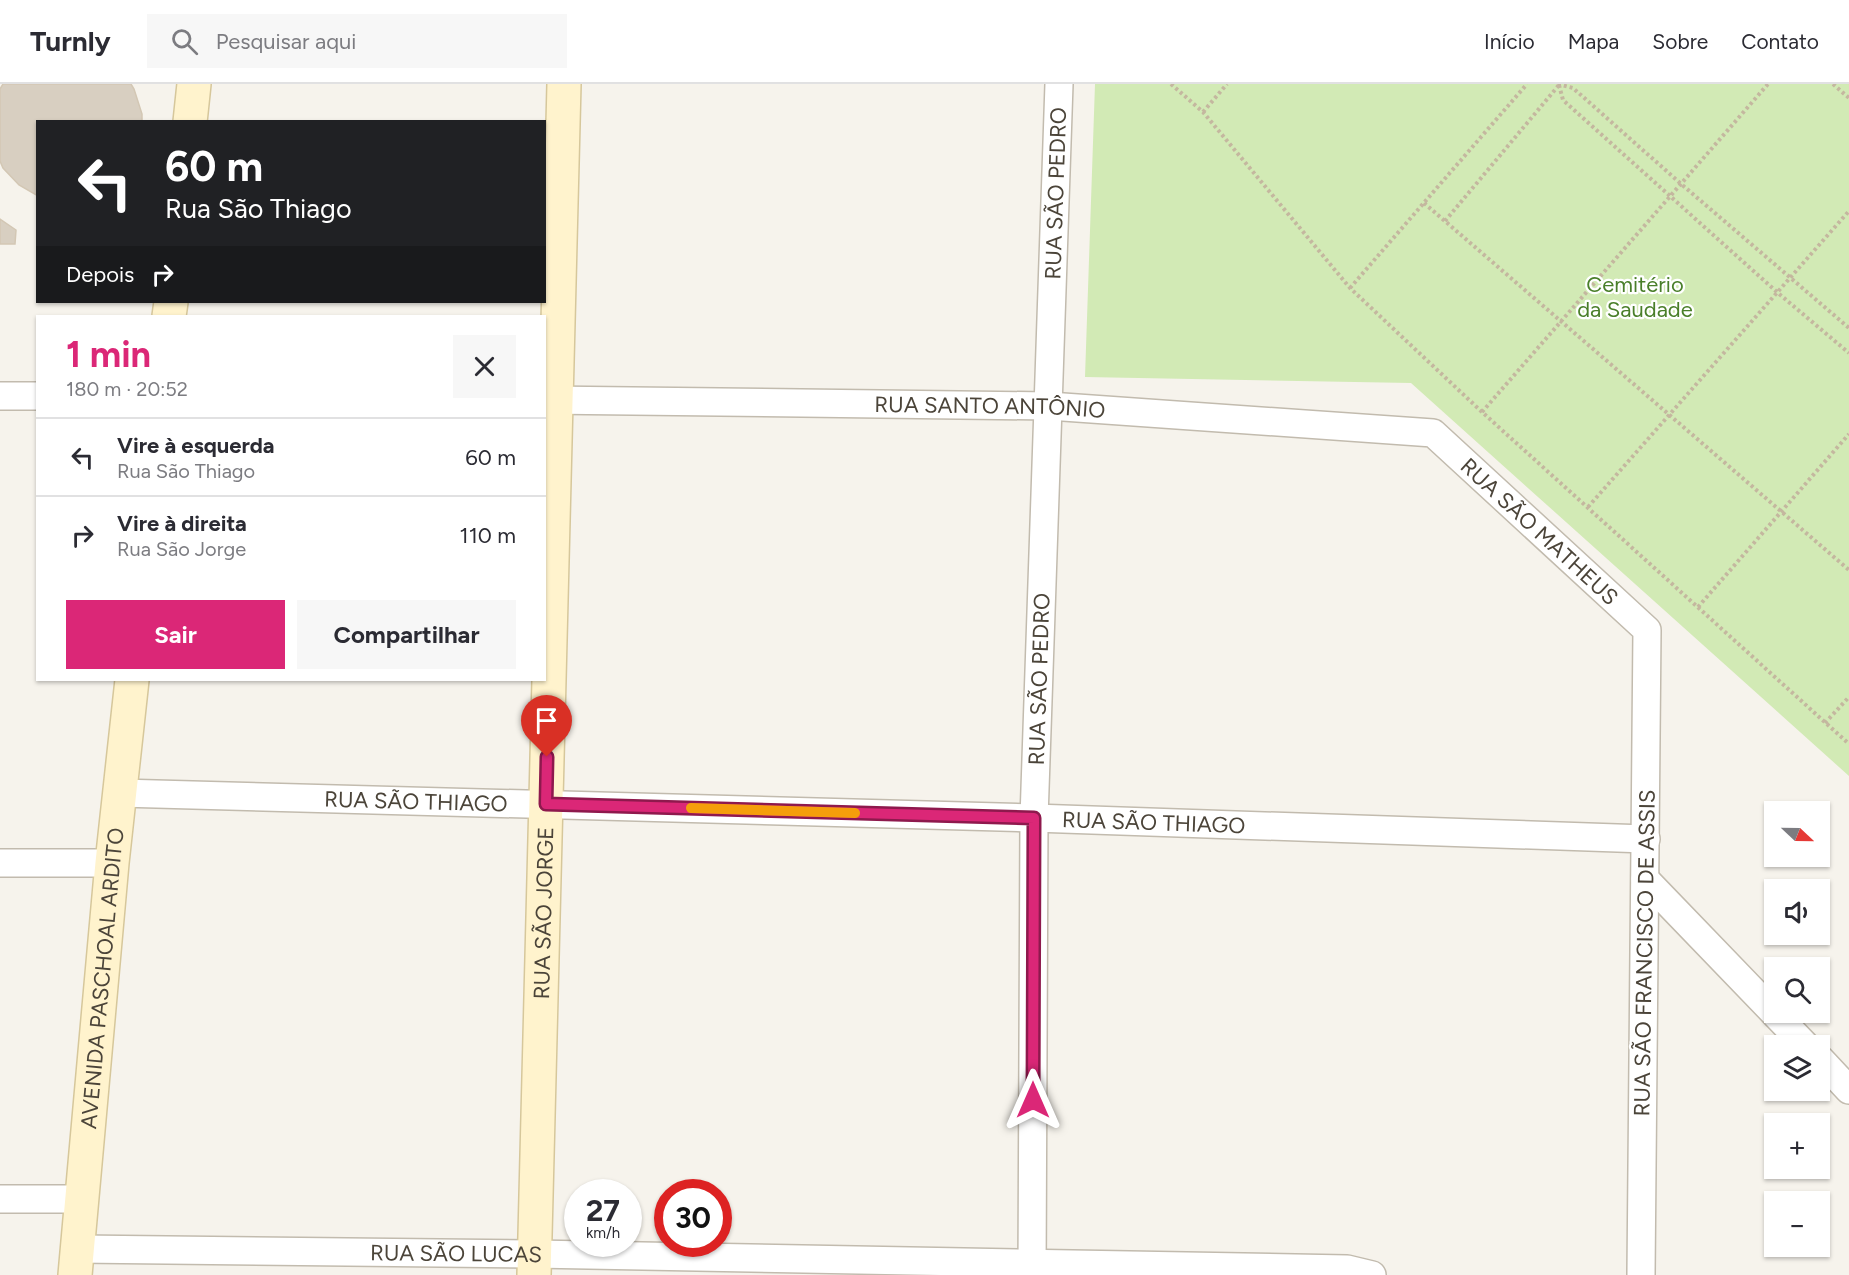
<!DOCTYPE html>
<html lang="pt">
<head>
<meta charset="utf-8">
<style>
  body { margin:0; font-family:Figtree,sans-serif; background:#f7f7f7; color:#2b2b33; height:100vh; display:flex; flex-direction:column; font-size:22px; white-space:nowrap }
  * { box-sizing:border-box; margin:0 }
  p { font-size:20px; color:#7c7c81 }
  .icon { flex:none; width:33px; height:33px; fill:none; stroke:currentColor; stroke-width:2; stroke-linecap:round; stroke-linejoin:round }
  .map { position:relative; flex:1; overflow:hidden }
  .side { position:absolute; left:36px; top:231px; width:510px; height:366px; display:flex; flex-direction:column; background:#fff; border-radius:0px; box-shadow:0 2px 4px #0004 }
  .side>* { flex:none }
  .hud { position:absolute; left:36px; top:36px; width:510px; height:183px; border-radius:0px; box-shadow:0 2px 4px #0004; background:#202124; color:#fff; overflow:hidden }
  .needle { width:39px; rotate:112deg }
  .controls { position:absolute; left:1764px; top:717px; display:grid; gap:12px }
  .controls a { display:grid; place-items:center; width:66px; height:66px; border-radius:0px; background:#fff; box-shadow:0 2px 4px #0004; font-size:30px }
  .speed { position:absolute; left:564px; top:1095px; display:flex; gap:12px; font-size:30px; font-weight:700; text-align:center }
  .speed>* { display:grid; place-content:center; width:78px; height:78px; border-radius:50%; background:#fff; box-shadow:0 2px 4px #0004; line-height:1 }
  .speed small { font-size:15px; font-weight:400 }
  .speed .limit { border:9px solid #d22; background:#fff; color:#111 }
  .pin { position:absolute; display:grid; place-items:center; width:51px; height:51px; color:#fff; margin:-62px -26px; border-radius:50% 50% 50% 0; rotate:-45deg; box-shadow:0 0 6px #0007 }
  .pin .icon { rotate:45deg }
  .me { position:absolute; width:66px; margin:-33px; rotate:0deg; stroke-linejoin:round; filter:drop-shadow(0 0 4px #0008) }
  .turn { display:flex; align-items:center; gap:21px; height:126px; padding:0 30px; font-size:27px }
  .turn .icon { width:78px; height:78px; stroke-width:2.5 }
  .turn b { display:block; font-size:42px; line-height:51px }
  .then { display:flex; align-items:center; height:57px; padding:0 30px; background:#0003; gap:12px; font-size:22px }
  .round { display:grid; place-items:center; flex:none; width:63px; height:63px; border-radius:0px; background:#f7f7f7 }
  .head { display:flex; align-items:center; justify-content:space-between; height:102px; padding:0 30px }
  h1 { font-size:36px; font-weight:700; line-height:45px; color:#db2777 }
  .button { display:flex; gap:12px; margin-top:auto; padding:12px 30px }
  .button a { flex:1; height:69px; border-radius:0px; background:#db2777; color:#fff; font-size:24px; font-weight:700; line-height:69px; text-align:center }
  .button a+a { background:#f7f7f7; color:#2b2b33 }
  ul { padding:0; list-style:none }
  li { display:flex; align-items:center; gap:18px; height:78px; padding:0 30px; border-top:2px solid #e1e1e2 }
  li div { flex:1 }
  li b { display:block; font-size:22px }
  li em { font-style:normal }
  header { display:flex; align-items:center; gap:36px; box-sizing:border-box; height:84px; padding:0 30px; background:#fff; border-bottom:2px solid #e1e1e2 }
  header strong { font-size:28px }
  nav { display:flex; gap:33px; margin-inline-start:auto; font-size:21px }
  .search { width:420px; height:54px; background:#f7f7f7; display:flex; align-items:center; gap:15px; box-sizing:border-box; padding:0 21px; border-radius:0px; color:#7c7c81; font-size:22px }
  .map>svg:first-child { display:block }
  .green { fill:#d2eab5 }
  .building { fill:#d8cfc1; stroke:#d3c7b4; stroke-width:1.5 }
  .lines { fill:none; stroke-linecap:round; stroke-linejoin:round }
  .street-casing { stroke:#c2bbae; stroke-width:30 }
  .secondary-casing { stroke:#d6c79b; stroke-width:36 }
  .path { stroke:#c4b79f; stroke-width:4; stroke-dasharray:3 3; stroke-linecap:butt }
  .street { stroke:#fff; stroke-width:27 }
  .secondary { stroke:#fff3cd; stroke-width:33 }
  .route-casing { stroke:#8e194d; stroke-width:15 }
  .route { stroke:#db2777; stroke-width:10 }
  .slow { stroke:#f59e0b; stroke-width:10 }
  .labels { text-anchor:middle; stroke-width:4.5; stroke-linejoin:round; paint-order:stroke }
  .street-label { font-size:22px; fill:#4b4439; stroke:#fff }
  .park-label { font-size:22px; fill:#4a7f2a; stroke:#fff }
</style>
</head>
<body>
<header>
<strong>Turnly</strong>
<div class="search"><svg class="icon" aria-label="search" viewBox="0 0 24 24"><circle cx="10" cy="10" r="6"/><path d="M15 15l6 6"/></svg>Pesquisar aqui</div>
<nav><a>Início</a><a>Mapa</a><a>Sobre</a><a>Contato</a></nav>
</header>
<div class="map">
<svg width="1849" height="1191" viewBox="0 0 1849 1191">
  <rect width="100%" height="100%" fill="#f6f3ec"/>
  <path class="green" d="M1095,0h754v692l-438,-393 -326,-6z"/>
  <path class="building" d="M3,0h128l3,5 8,25v8h-104v74l-19,-11 -16,-17 -3,-7v-72z
    M0,135l16,11 -1,14h-15z"/>
  <g class="lines">
    <defs>
      <g id="street">
        <path d="M0,312h38"/>
        <path id="s1" d="M544,316l505,6 384,27 214,197 -6,645"/>
        <path id="s2" d="M120,709l914,25 612,21"/>
        <path d="M0,779h112"/>
        <path d="M1645,795l161,167"/>
        <path d="M1820,975l29,31"/>
        <path d="M0,1115h81"/>
        <path id="s3" d="M78,1165l456,5 813,15 25,6"/>
        <path id="s4" d="M1032,1191l2,-457 25,-734"/>
      </g>
      <g id="secondary">
        <path d="M190,38l4,-38"/>
        <path d="M169,232l2,-14"/>
        <path id="s5" d="M75,1191l37,-412 20,-183"/>
        <path id="s6" d="M534,1191l30,-1191"/>
      </g>
    </defs>
    <use href="#street" class="street-casing"/>
    <use href="#secondary" class="secondary-casing"/>
    <path class="path" d="M1171,0l32,28 147,176 132,124 367,332
      M1558,0l15,4 107,95 169,145
      M1833,0l16,14
      M1559,1l4,15 215,193 71,60
      M1203,28l24,-28
      M1424,119l425,367
      M1445,137l114,-136
      M1350,204l177,-204
      M1482,328l286,-328
      M1588,423l261,-296
      M1698,523l151,-173
      M1825,639l24,-26"/>
    <use href="#street" class="street"/>
    <use href="#secondary" class="secondary"/>
  </g>
  <g class="lines">
    <defs>
      <path id="route" d="M547,673l-1,47 488,14 -1,282"/>
    </defs>
    <use href="#route" class="route-casing"/>
    <use href="#route" class="route"/>
    <path class="slow" d="M691,724l164,5"/>
  </g>
  <g class="labels">
    <g class="street-label">
      <text dy="8" stroke="none"><textPath href="#s4" startOffset="1082">RUA SÃO PEDRO</textPath></text>
      <text dy="8" stroke="none"><textPath href="#s1" startOffset="446">RUA SANTO ANTÔNIO</textPath></text>
      <text dy="8" stroke="none"><textPath href="#s1" startOffset="1035">RUA SÃO MATHEUS</textPath></text>
      <text dy="8" stroke="none"><textPath href="#s4" startOffset="596">RUA SÃO PEDRO</textPath></text>
      <text dy="8" stroke="none"><textPath href="#s2" startOffset="296">RUA SÃO THIAGO</textPath></text>
      <text dy="8" stroke="none"><textPath href="#s2" startOffset="1034">RUA SÃO THIAGO</textPath></text>
      <text dy="8" stroke="none"><textPath href="#s6" startOffset="362">RUA SÃO JORGE</textPath></text>
      <text transform="translate(1644 869) rotate(-89)" y="8">RUA SÃO FRANCISCO DE ASSIS</text>
      <text dy="8" stroke="none"><textPath href="#s5" startOffset="298">AVENIDA PASCHOAL ARDITO</textPath></text>
      <text dy="8" stroke="none"><textPath href="#s3" startOffset="378">RUA SÃO LUCAS</textPath></text>
    </g>
    <g class="park-label">
      <text x="1635" y="208">Cemitério<tspan x="1635" dy="25">da Saudade</tspan></text>
    </g>
  </g>
</svg>
<div class="controls">
<a><svg class="needle" viewBox="-14 -14 28 28"><path d="M0-13l5 13h-10z" fill="#e53935"/><path d="M0 13l5-13h-10z" fill="#7c7c81"/></svg></a>
<a><svg class="icon" aria-label="sound" viewBox="0 0 24 24"><path d="M4 9h4l5-4v14l-5-4H4zM17 9q2 3 0 6"/></svg></a>
<a><svg class="icon" aria-label="search" viewBox="0 0 24 24"><circle cx="10" cy="10" r="6"/><path d="M15 15l6 6"/></svg></a>
<a><svg class="icon" aria-label="layers" viewBox="0 0 24 24"><path d="M12 4l9 5-9 5-9-5zM3 14l9 5 9-5"/></svg></a>
<a>+</a>
<a>−</a>
</div>
<div class="speed"><div>27<small>km/h</small></div><div class="limit">30</div></div>
<div class="pin" style="left:547px;top:673px;background:#d93025"><svg class="icon" aria-label="arrive" viewBox="0 0 24 24"><path d="M6 21V4h12l-3 4 3 4H6"/></svg></div>
<svg class="me" style="left:1033px;top:1016px" viewBox="-20 -20 40 40"><path d="M0-17L14 15 0 8-14 15z" fill="#db2777" stroke="#fff" stroke-width="4"/></svg>
<div class="hud">
<div class="turn"><svg class="icon" aria-label="left" viewBox="0 0 24 24"><path d="M17 20v-9H6M10 6l-5 5 5 5"/></svg><div><b>60 m</b>Rua São Thiago</div></div>
<div class="then">Depois<svg class="icon" aria-label="right" viewBox="0 0 24 24"><path d="M7 20v-9h11M14 6l5 5-5 5"/></svg></div>
</div>
<section class="side">
<div class="head"><div><h1>1 min</h1><p>180 m · 20:52</p></div><a class="round"><svg class="icon" aria-label="close" viewBox="0 0 24 24"><path d="M6 6l12 12M18 6L6 18"/></svg></a></div>
<ul>
<li><svg class="icon" aria-label="left" viewBox="0 0 24 24"><path d="M17 20v-9H6M10 6l-5 5 5 5"/></svg><div><b>Vire à esquerda</b><p>Rua São Thiago</p></div><em>60 m</em></li>
<li><svg class="icon" aria-label="right" viewBox="0 0 24 24"><path d="M7 20v-9h11M14 6l5 5-5 5"/></svg><div><b>Vire à direita</b><p>Rua São Jorge</p></div><em>110 m</em></li>
</ul>
<div class="button"><a>Sair</a><a>Compartilhar</a></div>
</section>
</div>
</body>
</html>
